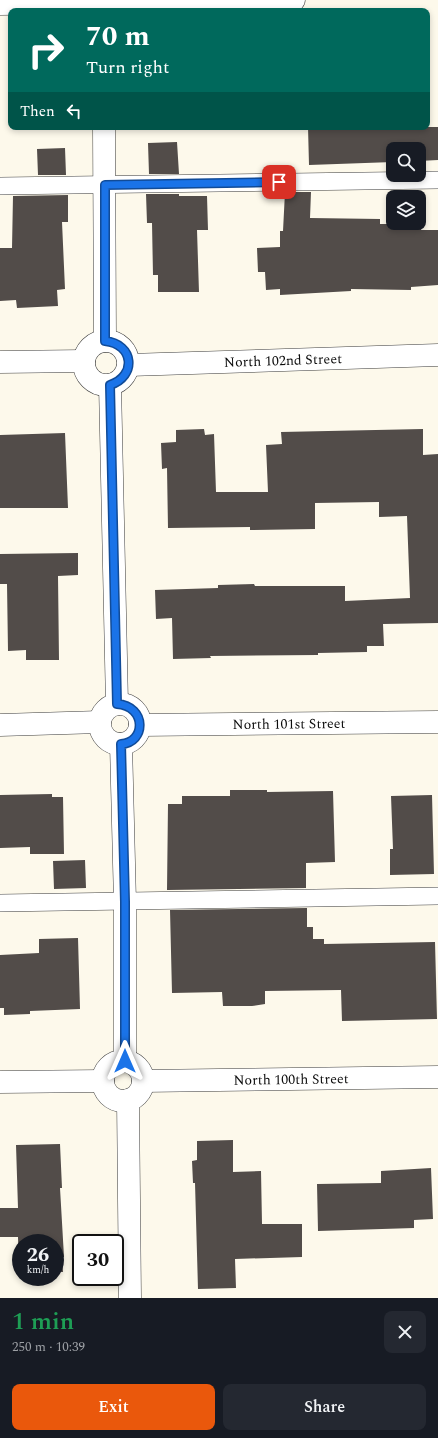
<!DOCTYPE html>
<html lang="en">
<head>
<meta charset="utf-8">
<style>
  body { margin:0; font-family:Spectral,serif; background:#242831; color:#f1f3f6; height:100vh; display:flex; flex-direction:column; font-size:15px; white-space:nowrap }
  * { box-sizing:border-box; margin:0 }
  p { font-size:13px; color:#9ea1a6 }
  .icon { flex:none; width:22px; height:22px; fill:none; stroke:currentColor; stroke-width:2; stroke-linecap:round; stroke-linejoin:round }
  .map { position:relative; height:1298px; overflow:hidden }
  .drawer { display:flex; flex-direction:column; background:#171b24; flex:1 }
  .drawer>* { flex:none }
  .hud { position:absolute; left:8px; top:8px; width:422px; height:122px; border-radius:8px; box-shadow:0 2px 6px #0003; background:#00695c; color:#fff; overflow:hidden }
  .tools { position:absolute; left:386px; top:142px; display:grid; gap:8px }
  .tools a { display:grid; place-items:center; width:40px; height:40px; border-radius:8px; background:#171b24; box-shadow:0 2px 6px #0003; font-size:20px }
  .speed { position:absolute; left:12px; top:1234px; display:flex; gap:8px; font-size:20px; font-weight:700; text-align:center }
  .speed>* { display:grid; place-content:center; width:52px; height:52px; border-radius:50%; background:#171b24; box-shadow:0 2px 6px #0003; line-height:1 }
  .speed small { font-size:10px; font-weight:400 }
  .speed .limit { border:2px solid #111; border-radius:6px; background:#fff; color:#111 }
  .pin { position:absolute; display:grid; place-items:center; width:34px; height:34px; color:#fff; margin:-17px; border-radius:8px; box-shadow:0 2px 6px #0006 }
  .me { position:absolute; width:44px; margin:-22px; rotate:0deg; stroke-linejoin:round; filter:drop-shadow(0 0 3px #0008) }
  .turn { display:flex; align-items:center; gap:14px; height:84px; padding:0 12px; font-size:18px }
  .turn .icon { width:52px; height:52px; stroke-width:2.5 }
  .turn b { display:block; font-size:28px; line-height:34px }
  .then { display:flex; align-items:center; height:38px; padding:0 12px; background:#0003; gap:8px; font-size:15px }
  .round { display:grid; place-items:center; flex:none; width:42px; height:42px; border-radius:8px; background:#242831 }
  .head { display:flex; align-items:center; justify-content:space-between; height:68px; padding:0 12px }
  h1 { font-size:24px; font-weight:600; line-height:30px; color:#1e9e55 }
  .action { display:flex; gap:8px; margin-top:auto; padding:8px 12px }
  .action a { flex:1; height:46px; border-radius:8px; background:#ea580c; color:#fff; font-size:16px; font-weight:600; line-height:46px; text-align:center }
  .action a+a { background:#242831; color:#f1f3f6 }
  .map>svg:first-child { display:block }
  .building { fill:#524c49 }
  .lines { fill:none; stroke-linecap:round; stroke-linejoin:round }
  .lane-casing { stroke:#3e3e3e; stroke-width:18 }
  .street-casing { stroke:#3e3e3e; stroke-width:23 }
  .lane { stroke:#fff; stroke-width:17 }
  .street { stroke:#fff; stroke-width:22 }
  .route-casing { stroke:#114b97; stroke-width:10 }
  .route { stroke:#1a73e8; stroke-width:7 }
  .labels { text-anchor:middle; stroke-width:4; stroke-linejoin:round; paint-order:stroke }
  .street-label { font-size:14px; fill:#0b0b0b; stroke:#fff }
</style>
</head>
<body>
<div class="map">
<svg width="438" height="1298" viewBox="0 0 438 1298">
  <rect width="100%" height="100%" fill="#fdf9eb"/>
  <path class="building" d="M308,127h130v33l-19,1v-12h-26v13l-84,3z
    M177,142l2,32h-30l-1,-31z
    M65,148l1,27h-28l-1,-26z
    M285,192h26l-1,26 70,1v5h41v6h17v55l-27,2v3l-60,-1v2l-71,4v-6l-14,1 -1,-18h-7l-1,-24 23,-1v-16h3z
    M146,194h33v2h28l1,34h-11l2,62h-41v-17h-5l-1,-52h-5z
    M68,195v27h-6l3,67 -8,1 1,16 -41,2 -1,-8 -16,1v-53h12l1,-52z
    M204,429l1,6 9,-1 2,58h52l-2,-47 16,-1 -1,-12 142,-3v26l15,-1v169l-55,1 1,22h-17v6l-49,1v2l-108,1 1,2 -38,1 -1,-41 -16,1 -1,-29 63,-2v-3l36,-1 1,2h90v15l65,-3 -3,-82 -28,1v-15l-64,1v26l-65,1v-3l-82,1 -1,-60 -5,1 -1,-26 15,-1v-12z
    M65,433l3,75h-68v-73z
    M78,553v22l-20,1 1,84h-33v-10l-18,1 -1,-67h-7v-30z
    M230,790h37v2l66,-1 2,71 -29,1v25l-139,2 1,-86h14v-8h48z
    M52,794v3h11l1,57h-34v-7l-30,1v-53z
    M432,795l2,79 -44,1v-26h3l-2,-53z
    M85,860l1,28 -32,1 -1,-28z
    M307,908v19h6v12h11v5l111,-2 2,77 -95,2 -1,-31 -76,1v13l-13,2h-29l-1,-14 -50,1 -2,-83z
    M78,938l2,71 -50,2v3l-26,1v-7h-4v-53l39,-2v-14z
    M233,1140v32l28,-1 1,53h40v33l-67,2 1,29 -38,1 -3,-106h-2l-1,-22 5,-1v-19z
    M60,1144l2,44h-2l4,69h-2l1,15h-8v-29h-34v31h-2l-1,-37h-18v-29h18l-2,-63z
    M431,1168l2,51 -19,1v8l-96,3 -1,-47 64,-1v-12z"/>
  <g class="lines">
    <defs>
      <path id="lane" d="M0,186l438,-6
        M0,903l438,-7"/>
      <g id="street">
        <path d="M0,4l294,-4"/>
        <path d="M104,127l1,214"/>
        <circle cx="106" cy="363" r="22"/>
        <path d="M0,362l84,-1"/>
        <path id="s1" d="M129,365l309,-10"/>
        <path d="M110,385l7,319"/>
        <circle cx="120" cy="724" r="20"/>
        <path d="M0,725l100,-3"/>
        <path id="s2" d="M140,725l298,-3"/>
        <path d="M121,744l4,158v159"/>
        <circle cx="123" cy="1081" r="20"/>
        <path id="s3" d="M143,1081l295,-4"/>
        <path d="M0,1082l103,-1"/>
        <path d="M128,1100l2,198"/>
      </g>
    </defs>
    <use href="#lane" class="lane-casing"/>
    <use href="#street" class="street-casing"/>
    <use href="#lane" class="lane"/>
    <use href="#street" class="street"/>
  </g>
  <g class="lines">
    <defs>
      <path id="route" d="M125,1061v-159l-4,-158c25,-1 26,-38 -4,-40l-7,-319c27,-9 24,-41 -5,-44v-156l174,-3"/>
    </defs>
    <use href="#route" class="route-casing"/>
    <use href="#route" class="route"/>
  </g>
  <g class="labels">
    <g class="street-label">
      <text dy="5" stroke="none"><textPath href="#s1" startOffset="154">North 102nd Street</textPath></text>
      <text dy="5" stroke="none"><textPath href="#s2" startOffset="149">North 101st Street</textPath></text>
      <text dy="5" stroke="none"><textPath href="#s3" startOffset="148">North 100th Street</textPath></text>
    </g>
  </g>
</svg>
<div class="tools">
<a><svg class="icon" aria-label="search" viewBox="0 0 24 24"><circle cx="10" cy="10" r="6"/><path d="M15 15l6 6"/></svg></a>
<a><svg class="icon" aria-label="layers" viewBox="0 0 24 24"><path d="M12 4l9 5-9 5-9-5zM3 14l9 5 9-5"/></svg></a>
</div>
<div class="speed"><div>26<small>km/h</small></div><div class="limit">30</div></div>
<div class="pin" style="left:279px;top:182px;background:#d93025"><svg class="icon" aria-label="arrive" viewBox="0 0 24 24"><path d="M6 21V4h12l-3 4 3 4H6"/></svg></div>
<svg class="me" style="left:125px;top:1061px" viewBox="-20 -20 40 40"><path d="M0-17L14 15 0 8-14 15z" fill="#1a73e8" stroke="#fff" stroke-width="4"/></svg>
<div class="hud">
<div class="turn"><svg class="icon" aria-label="right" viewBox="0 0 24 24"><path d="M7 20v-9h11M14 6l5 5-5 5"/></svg><div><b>70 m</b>Turn right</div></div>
<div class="then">Then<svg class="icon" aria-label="left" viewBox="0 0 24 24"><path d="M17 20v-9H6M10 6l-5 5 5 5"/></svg></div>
</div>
</div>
<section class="drawer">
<div class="head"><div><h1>1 min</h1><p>250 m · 10:39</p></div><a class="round"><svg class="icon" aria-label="close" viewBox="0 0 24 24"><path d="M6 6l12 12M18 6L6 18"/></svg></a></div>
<div class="action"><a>Exit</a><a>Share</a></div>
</section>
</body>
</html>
